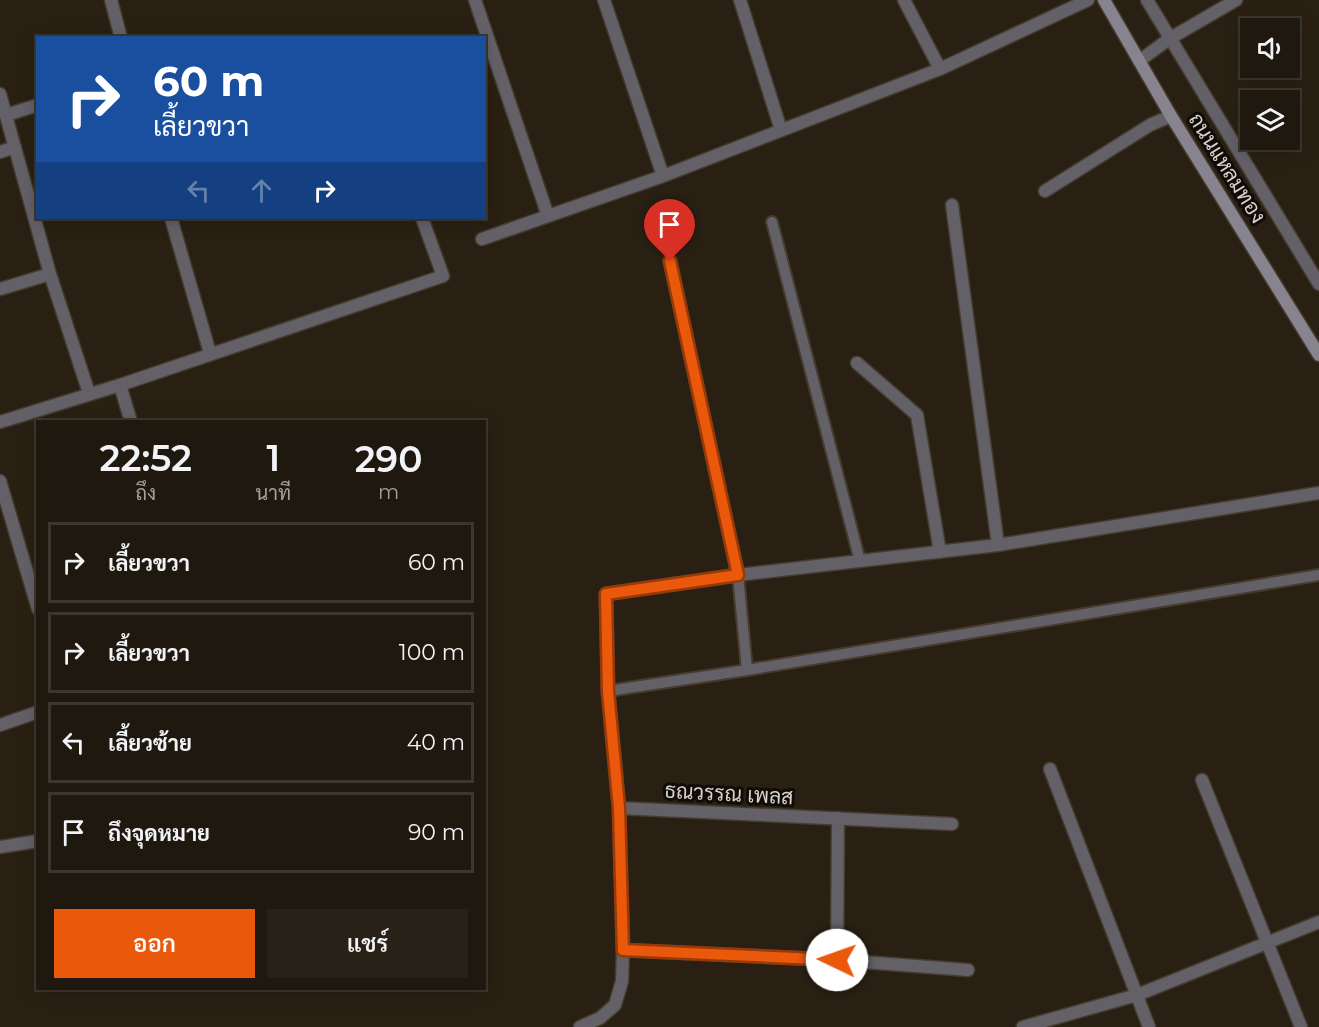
<!DOCTYPE html>
<html lang="th">
<head>
<meta charset="utf-8">
<style>
  body { margin:0; font-family:Montserrat,Sarabun,sans-serif; background:#272117; color:#f1f3f6; height:100vh; display:flex; flex-direction:column; font-size:22px; white-space:nowrap }
  * { box-sizing:border-box; margin:0 }
  p { font-size:20px; color:#a1a09e }
  .icon { flex:none; width:33px; height:33px; fill:none; stroke:currentColor; stroke-width:2; stroke-linecap:round; stroke-linejoin:round }
  .map { position:relative; flex:1; overflow:hidden }
  .sheet { position:absolute; left:36px; top:420px; width:450px; height:570px; display:flex; flex-direction:column; background:#1f180e; border-radius:0px; box-shadow:0 3px 15px #0003,0 0 0 2px #3c372e }
  .sheet>* { flex:none }
  .hud { position:absolute; left:36px; top:36px; width:450px; height:183px; border-radius:0px; box-shadow:0 3px 15px #0003,0 0 0 2px #3c372e; background:#1a4fa0; color:#fff; overflow:hidden }
  .controls { position:absolute; left:1240px; top:18px; display:grid; gap:12px }
  .controls a { display:grid; place-items:center; width:60px; height:60px; border-radius:0px; background:#1f180e; box-shadow:0 3px 15px #0003,0 0 0 2px #3c372e; font-size:30px }
  .pin { position:absolute; display:grid; place-items:center; width:51px; height:51px; color:#fff; margin:-62px -26px; border-radius:50% 50% 50% 0; rotate:-45deg; box-shadow:0 0 6px #0007 }
  .pin .icon { rotate:45deg }
  .me { position:absolute; width:66px; margin:-33px; rotate:273deg; stroke-linejoin:round; filter:drop-shadow(0 0 4px #0008) }
  .turn { display:flex; align-items:center; gap:21px; height:126px; padding:0 18px; font-size:27px }
  .turn .icon { width:78px; height:78px; stroke-width:2.5 }
  .turn b { display:block; font-size:42px; line-height:51px }
  .lanes { display:flex; align-items:center; height:57px; padding:0 18px; background:#0003; justify-content:center; gap:30px; direction:ltr }
  .lanes .off { opacity:.35 }
  .eta { display:flex; justify-content:space-evenly; align-items:center; height:102px; text-align:center }
  .eta b { font-size:36px; font-weight:600; line-height:42px }
  .primary-button { display:flex; gap:12px; margin-top:auto; padding:12px 18px }
  .primary-button a { flex:1; height:69px; border-radius:0px; background:#ea580c; color:#fff; font-size:24px; font-weight:600; line-height:69px; text-align:center }
  .primary-button a+a { background:#272117; color:#f1f3f6 }
  ul { padding:0; list-style:none }
  li { display:flex; align-items:center; gap:18px; height:81px; margin:0 12px 9px; padding:0 6px; border:3px solid #3c372e; border-radius:0px }
  li div { flex:1 }
  li b { display:block; font-size:22px }
  li em { font-style:normal }
  .map>svg:first-child { display:block }
  .lines { fill:none; stroke-linecap:round; stroke-linejoin:round }
  .lane-casing { stroke:#453c30; stroke-width:14 }
  .street-casing { stroke:#453c30; stroke-width:15 }
  .secondary-casing { stroke:#453c30; stroke-width:15 }
  .lane { stroke:#636068; stroke-width:10 }
  .street { stroke:#636068; stroke-width:12 }
  .secondary { stroke:#88848f; stroke-width:12 }
  .route-casing { stroke:#983908; stroke-width:15 }
  .route { stroke:#ea580c; stroke-width:10 }
  .labels { text-anchor:middle; stroke-width:6; stroke-linejoin:round; paint-order:stroke }
  .street-label { font-size:21px; fill:#d7d1c9; stroke:#0f0b06 }
</style>
</head>
<body>
<div class="map">
<svg width="1319" height="1027" viewBox="0 0 1319 1027">
  <rect width="100%" height="100%" fill="#292013"/>
  <g class="lines">
    <defs>
      <path id="lane" d="M772,222l88,339
        M738,575l9,95 572,-95
        M608,691l139,-21"/>
      <path id="street" d="M111,0l10,38
        M475,0l73,216
        M604,0l59,176
        M740,0l41,130
        M904,0l36,69
        M1147,0l172,284
        M1139,61l30,-22 67,-39
        M0,94l50,180 39,119
        M6,115l32,-10
        M0,152l15,-5
        M1045,191l105,-66 21,-9
        M952,205l46,340
        M171,218l39,135
        M482,239l181,-63 277,-107 148,-69
        M670,261l68,314
        M0,289l50,-15
        M857,363l60,52 23,137
        M120,385l11,37
        M0,422l120,-37 323,-109 -21,-58
        M0,481l38,128
        M0,725l38,-13
        M1050,769l99,258
        M1202,780l99,247
        M619,808l333,16
        M0,847l38,-6
        M623,950l214,10 131,10
        M837,960l1,-142
        M580,1027l20,-9 15,-13 7,-24 1,-31 -4,-142 -11,-117 -2,-97 132,-19 260,-30 321,-52
        M1023,1027l114,-32 182,-73"/>
      <path id="secondary" d="M1104,0l67,116 148,239"/>
    </defs>
    <use href="#lane" class="lane-casing"/>
    <use href="#street" class="street-casing"/>
    <use href="#secondary" class="secondary-casing"/>
    <use href="#lane" class="lane"/>
    <use href="#street" class="street"/>
    <use href="#secondary" class="secondary"/>
  </g>
  <g class="lines">
    <defs>
      <path id="route" d="M670,261l68,314 -132,19 2,97 11,117 4,142 214,10"/>
    </defs>
    <use href="#route" class="route-casing"/>
    <use href="#route" class="route"/>
  </g>
  <g class="labels">
    <g class="street-label">
      <text transform="translate(1227 168) rotate(58)" y="7">ถนนแหลมทอง</text>
      <text transform="translate(729 794) rotate(3)" y="7">ธณวรรณ เพลส</text>
    </g>
  </g>
</svg>
<div class="controls">
<a><svg class="icon" aria-label="sound" viewBox="0 0 24 24"><path d="M4 9h4l5-4v14l-5-4H4zM17 9q2 3 0 6"/></svg></a>
<a><svg class="icon" aria-label="layers" viewBox="0 0 24 24"><path d="M12 4l9 5-9 5-9-5zM3 14l9 5 9-5"/></svg></a>
</div>
<div class="pin" style="left:670px;top:261px;background:#d93025"><svg class="icon" aria-label="arrive" viewBox="0 0 24 24"><path d="M6 21V4h12l-3 4 3 4H6"/></svg></div>
<svg class="me" style="left:837px;top:960px" viewBox="-20 -20 40 40"><circle r="19" fill="#fff"/><path d="M0-13L10 11 0 6-10 11z" fill="#ea580c"/></svg>
<div class="hud">
<div class="turn"><svg class="icon" aria-label="right" viewBox="0 0 24 24"><path d="M7 20v-9h11M14 6l5 5-5 5"/></svg><div><b>60 m</b>เลี้ยวขวา</div></div>
<div class="lanes"><svg class="icon off" aria-label="left" viewBox="0 0 24 24"><path d="M17 20v-9H6M10 6l-5 5 5 5"/></svg><svg class="icon off" aria-label="ahead" viewBox="0 0 24 24"><path d="M12 20V5M6 11l6-6 6 6"/></svg><svg class="icon" aria-label="right" viewBox="0 0 24 24"><path d="M7 20v-9h11M14 6l5 5-5 5"/></svg></div>
</div>
<section class="sheet">
<div class="eta">
<div><b>22:52</b><p>ถึง</p></div>
<div><b>1</b><p>นาที</p></div>
<div><b>290</b><p>m</p></div>
</div>
<ul>
<li><svg class="icon" aria-label="right" viewBox="0 0 24 24"><path d="M7 20v-9h11M14 6l5 5-5 5"/></svg><div><b>เลี้ยวขวา</b></div><em>60 m</em></li>
<li><svg class="icon" aria-label="right" viewBox="0 0 24 24"><path d="M7 20v-9h11M14 6l5 5-5 5"/></svg><div><b>เลี้ยวขวา</b></div><em>100 m</em></li>
<li><svg class="icon" aria-label="left" viewBox="0 0 24 24"><path d="M17 20v-9H6M10 6l-5 5 5 5"/></svg><div><b>เลี้ยวซ้าย</b></div><em>40 m</em></li>
<li><svg class="icon" aria-label="arrive" viewBox="0 0 24 24"><path d="M6 21V4h12l-3 4 3 4H6"/></svg><div><b>ถึงจุดหมาย</b></div><em>90 m</em></li>
</ul>
<div class="primary-button"><a>ออก</a><a>แชร์</a></div>
</section>
</div>
</body>
</html>
